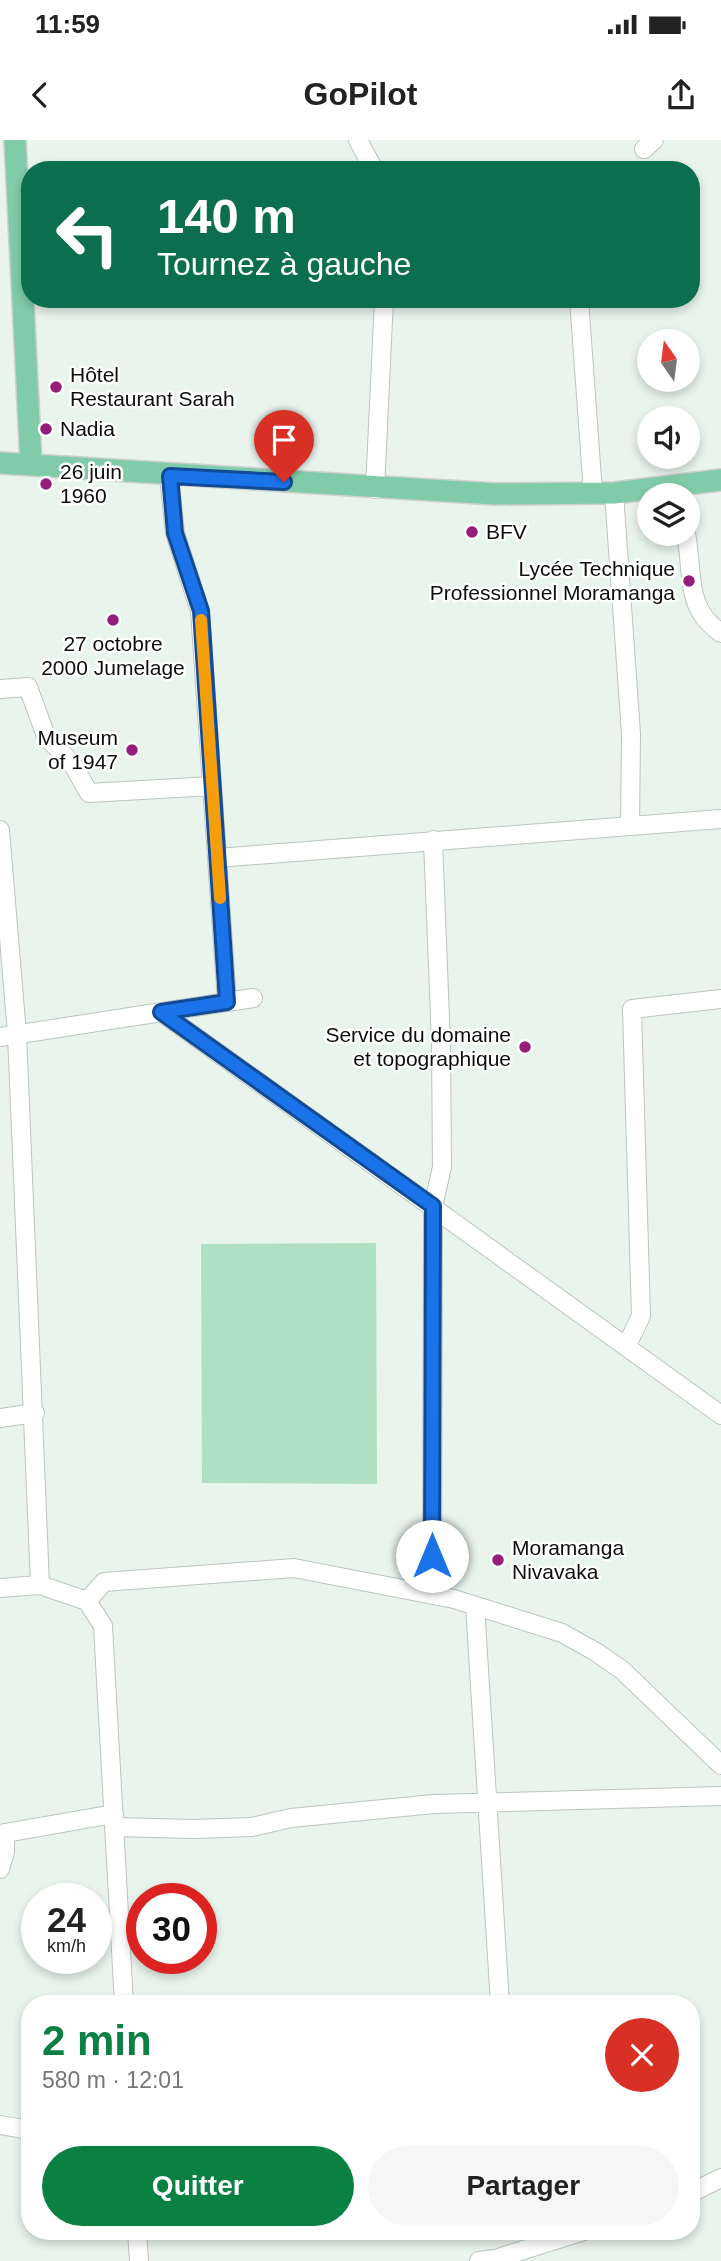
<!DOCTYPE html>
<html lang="fr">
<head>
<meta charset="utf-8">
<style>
  body { margin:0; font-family:Arial,sans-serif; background:#f6f6f6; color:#222; height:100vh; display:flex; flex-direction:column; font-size:26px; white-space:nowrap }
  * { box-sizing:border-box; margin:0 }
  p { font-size:23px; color:#767676 }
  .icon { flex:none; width:38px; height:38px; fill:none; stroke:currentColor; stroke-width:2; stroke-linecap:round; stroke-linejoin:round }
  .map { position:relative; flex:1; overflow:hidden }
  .sheet { position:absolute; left:21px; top:1855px; width:679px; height:245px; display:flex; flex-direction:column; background:#fff; border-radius:28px; box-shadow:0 4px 10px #0003 }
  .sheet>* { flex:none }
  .banner { position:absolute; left:21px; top:21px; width:679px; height:147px; border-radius:28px; box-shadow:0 4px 10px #0003; background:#0b6e4f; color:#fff; overflow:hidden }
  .needle { width:46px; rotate:346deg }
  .fabs { position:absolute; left:637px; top:189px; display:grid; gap:14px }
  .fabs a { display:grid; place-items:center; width:63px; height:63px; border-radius:50%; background:#fff; box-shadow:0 4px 10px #0003; font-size:35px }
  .speed { position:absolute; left:21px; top:1743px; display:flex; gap:14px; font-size:35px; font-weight:700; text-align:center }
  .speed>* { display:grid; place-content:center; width:91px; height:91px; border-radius:50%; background:#fff; box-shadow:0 4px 10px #0003; line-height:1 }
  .speed small { font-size:18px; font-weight:400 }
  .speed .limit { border:10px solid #d22; background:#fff; color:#111 }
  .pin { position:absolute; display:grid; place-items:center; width:60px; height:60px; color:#fff; margin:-72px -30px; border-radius:50% 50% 50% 0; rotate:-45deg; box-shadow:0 0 7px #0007 }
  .pin .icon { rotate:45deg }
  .me { position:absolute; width:77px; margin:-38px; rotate:0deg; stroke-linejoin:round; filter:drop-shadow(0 0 5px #0008) }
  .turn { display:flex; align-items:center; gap:24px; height:147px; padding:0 21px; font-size:32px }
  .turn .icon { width:91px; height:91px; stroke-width:2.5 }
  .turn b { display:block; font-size:49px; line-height:60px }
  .round { display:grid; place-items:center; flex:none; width:74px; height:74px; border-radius:37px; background:#f6f6f6 }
  .headline { display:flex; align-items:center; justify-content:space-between; height:119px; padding:0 21px }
  h1 { font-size:42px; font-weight:700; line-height:52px; color:#0b8043 }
  .primary-button { display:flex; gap:14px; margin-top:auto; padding:14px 21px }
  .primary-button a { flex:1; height:80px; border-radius:42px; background:#0b8043; color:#fff; font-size:28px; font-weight:700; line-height:80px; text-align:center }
  .primary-button a+a { background:#f6f6f6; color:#222 }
  .status { display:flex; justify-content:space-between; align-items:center; height:49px; padding:0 35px; background:#fff; direction:ltr }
  .status svg { height:19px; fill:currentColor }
  header { display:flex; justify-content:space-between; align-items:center; height:91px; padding:0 21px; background:#fff; font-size:32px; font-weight:700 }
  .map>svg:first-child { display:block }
  .green { fill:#afe0c3 }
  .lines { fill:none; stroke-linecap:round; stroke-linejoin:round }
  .minor-casing { stroke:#bbc5bf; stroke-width:20 }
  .major-casing { stroke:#cecfce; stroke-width:24 }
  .minor { stroke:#fff; stroke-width:18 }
  .major { stroke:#80cba9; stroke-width:21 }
  .route-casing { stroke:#114b97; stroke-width:18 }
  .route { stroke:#1a73e8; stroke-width:12 }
  .slow { stroke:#f59e0b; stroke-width:12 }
  .poi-dot { fill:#951e7b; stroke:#fff; stroke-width:2.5 }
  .labels { text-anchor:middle; stroke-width:5; stroke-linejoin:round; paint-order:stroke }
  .poi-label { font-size:21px; fill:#0b0e0c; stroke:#fff; text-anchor:start }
</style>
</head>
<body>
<div class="status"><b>11:59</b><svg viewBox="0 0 49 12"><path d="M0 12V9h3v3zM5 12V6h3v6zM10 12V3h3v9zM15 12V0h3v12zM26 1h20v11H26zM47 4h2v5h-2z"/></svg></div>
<header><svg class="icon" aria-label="back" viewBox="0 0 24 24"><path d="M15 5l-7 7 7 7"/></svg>GoPilot<svg class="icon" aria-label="share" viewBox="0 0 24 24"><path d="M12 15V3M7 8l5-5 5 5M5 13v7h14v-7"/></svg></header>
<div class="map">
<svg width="721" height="2121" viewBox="0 0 721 2121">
  <rect width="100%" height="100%" fill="#e9f4ed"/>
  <path class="green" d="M376,1103l1,241 -175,-1 -1,-239z"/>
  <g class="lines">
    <defs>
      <path id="minor" d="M358,0l16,30
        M644,9l10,-9
        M579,159l14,194
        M169,336l6,57 25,78 27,391
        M375,349l9,-190
        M614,353l17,241 -1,92
        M686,394c8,41 -2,73 35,99
        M0,549l28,-2 18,49 27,29 16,28 123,-7
        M0,690l17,204 23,551 47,16 16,25 21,378
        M217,718l504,-39
        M161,872l560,403
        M0,897l253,-39
        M627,1205l14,-29 -9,-307 89,-10
        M0,1278l35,-5
        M0,1448l40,-3
        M432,1455l1,-388 9,-40 -1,-124 -8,-203
        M87,1461l17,-19 190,-14 160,31 108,34 34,19 26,18 99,95
        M475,1466l25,398
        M115,1687l78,2 59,-2 39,-9 143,-14 287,-8
        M0,1694l114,-20
        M0,1729l5,-17v-19
        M0,1985l30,5
        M691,2053l30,-15
        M137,2091l2,30
        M479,2121l16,-2 89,-28"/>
      <path id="major" d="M15,0l16,323
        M0,323l495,31 119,-1 107,-13"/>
    </defs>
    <use href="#minor" class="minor-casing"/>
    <use href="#major" class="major-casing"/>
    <use href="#minor" class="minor"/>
    <use href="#major" class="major"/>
  </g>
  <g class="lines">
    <defs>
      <path id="route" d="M284,342l-114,-6 5,57 26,78 26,391 -66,10 272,194 -1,350"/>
    </defs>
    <use href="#route" class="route-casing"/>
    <use href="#route" class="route"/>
    <path class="slow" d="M201,480l19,278"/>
  </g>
  <g class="poi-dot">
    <circle cx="56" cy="247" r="7"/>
    <circle cx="46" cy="289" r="7"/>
    <circle cx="46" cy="344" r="7"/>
    <circle cx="472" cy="392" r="7"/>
    <circle cx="689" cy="441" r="7"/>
    <circle cx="113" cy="480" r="7"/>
    <circle cx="132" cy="610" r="7"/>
    <circle cx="525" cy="907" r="7"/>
    <circle cx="498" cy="1420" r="7"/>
  </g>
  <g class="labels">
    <g class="poi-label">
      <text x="70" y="242">Hôtel<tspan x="70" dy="24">Restaurant Sarah</tspan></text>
      <text x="60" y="296">Nadia</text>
      <text x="60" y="339">26 juin<tspan x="60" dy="24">1960</tspan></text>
      <text x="486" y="399">BFV</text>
      <text x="675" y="436" text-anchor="end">Lycée Technique<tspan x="675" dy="24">Professionnel Moramanga</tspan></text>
      <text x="113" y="511" text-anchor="middle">27 octobre<tspan x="113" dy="24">2000 Jumelage</tspan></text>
      <text x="118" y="605" text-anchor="end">Museum<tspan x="118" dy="24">of 1947</tspan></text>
      <text x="511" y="902" text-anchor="end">Service du domaine<tspan x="511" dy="24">et topographique</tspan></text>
      <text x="512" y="1415">Moramanga<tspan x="512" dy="24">Nivavaka</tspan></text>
    </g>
  </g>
</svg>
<div class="fabs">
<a><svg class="needle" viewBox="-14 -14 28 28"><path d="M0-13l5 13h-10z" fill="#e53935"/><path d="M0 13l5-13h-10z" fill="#767676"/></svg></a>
<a><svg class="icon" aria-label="sound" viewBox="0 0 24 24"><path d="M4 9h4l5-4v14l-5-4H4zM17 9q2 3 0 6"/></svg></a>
<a><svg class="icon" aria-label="layers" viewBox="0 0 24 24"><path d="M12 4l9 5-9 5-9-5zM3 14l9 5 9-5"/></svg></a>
</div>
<div class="speed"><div>24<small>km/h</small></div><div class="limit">30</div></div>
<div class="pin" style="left:284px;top:342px;background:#d93025"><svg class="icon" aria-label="arrive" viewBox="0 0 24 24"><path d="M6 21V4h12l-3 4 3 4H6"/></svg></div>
<svg class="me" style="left:432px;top:1416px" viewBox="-20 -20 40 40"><circle r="19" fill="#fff"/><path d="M0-13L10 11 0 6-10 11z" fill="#1a73e8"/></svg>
<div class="banner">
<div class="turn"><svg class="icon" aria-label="left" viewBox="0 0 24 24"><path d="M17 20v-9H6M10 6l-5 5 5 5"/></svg><div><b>140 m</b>Tournez à gauche</div></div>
</div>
<section class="sheet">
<div class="headline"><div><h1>2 min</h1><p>580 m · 12:01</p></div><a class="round" style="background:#d93025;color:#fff"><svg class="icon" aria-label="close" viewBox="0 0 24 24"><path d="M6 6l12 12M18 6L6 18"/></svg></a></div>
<div class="primary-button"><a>Quitter</a><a>Partager</a></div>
</section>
</div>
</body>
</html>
